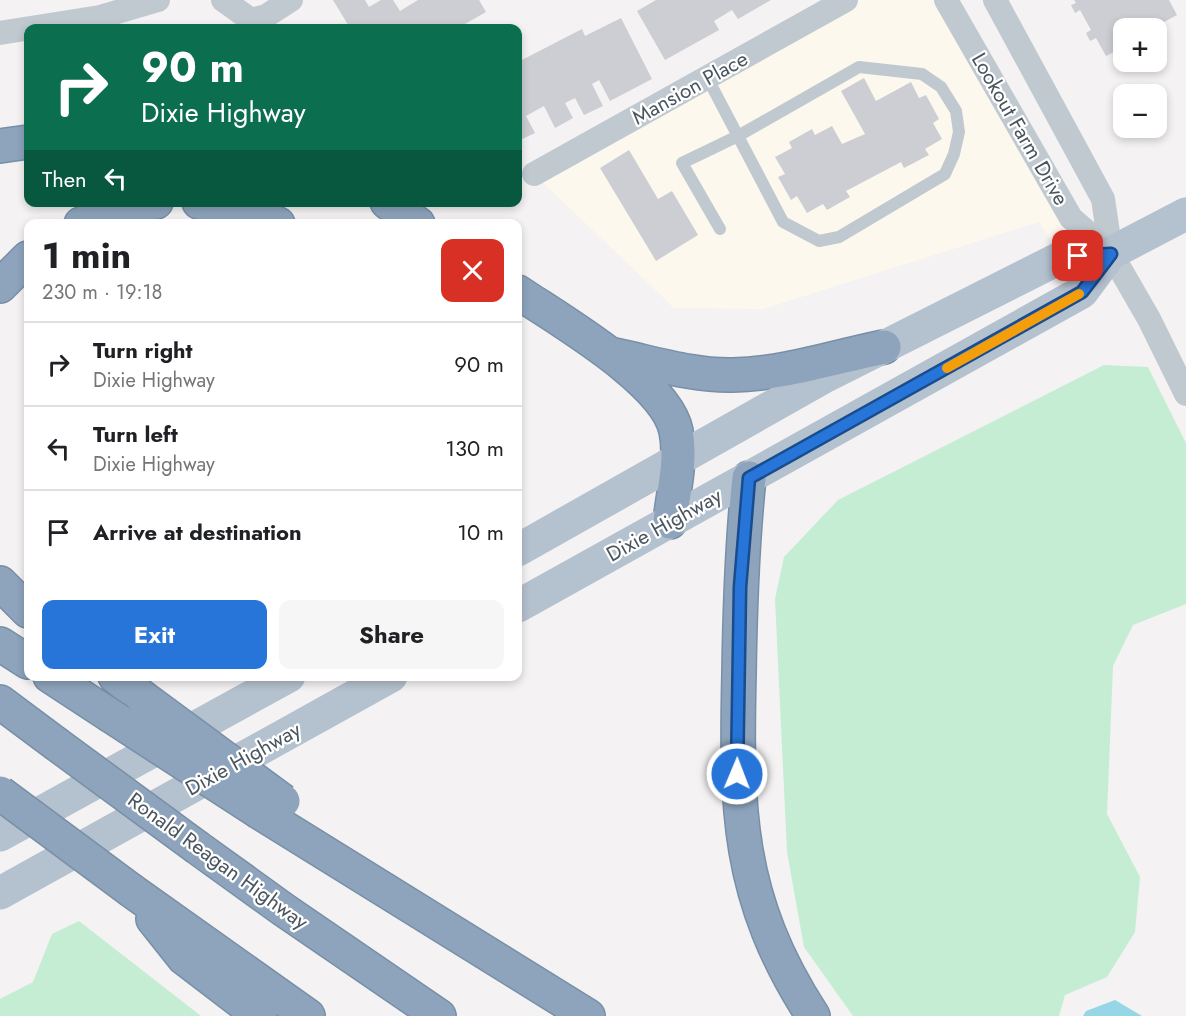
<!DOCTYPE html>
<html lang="en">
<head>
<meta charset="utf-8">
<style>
  body { margin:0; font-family:Jost,sans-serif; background:#f6f6f6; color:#202124; height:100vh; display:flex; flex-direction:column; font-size:22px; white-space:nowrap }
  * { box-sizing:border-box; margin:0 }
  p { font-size:20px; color:#757577 }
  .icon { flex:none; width:33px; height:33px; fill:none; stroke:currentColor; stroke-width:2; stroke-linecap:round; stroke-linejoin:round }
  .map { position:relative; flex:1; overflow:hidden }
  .panel { position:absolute; left:24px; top:219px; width:498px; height:462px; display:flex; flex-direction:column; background:#fff; border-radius:12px; box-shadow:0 3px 9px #0003 }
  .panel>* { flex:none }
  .banner { position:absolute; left:24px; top:24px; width:498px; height:183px; border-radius:12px; box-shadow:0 3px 9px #0003; background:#0b6e4f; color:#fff; overflow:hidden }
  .fabs { position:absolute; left:1113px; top:18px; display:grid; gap:12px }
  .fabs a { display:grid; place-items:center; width:54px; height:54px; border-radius:12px; background:#fff; box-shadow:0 3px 9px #0003; font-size:30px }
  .pin { position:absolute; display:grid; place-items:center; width:51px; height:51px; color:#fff; margin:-26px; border-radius:12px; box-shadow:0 3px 9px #0006 }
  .me { position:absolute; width:66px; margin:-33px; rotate:1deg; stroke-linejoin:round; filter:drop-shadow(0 0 4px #0008) }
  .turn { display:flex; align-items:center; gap:21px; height:126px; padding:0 18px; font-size:27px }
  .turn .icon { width:78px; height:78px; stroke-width:2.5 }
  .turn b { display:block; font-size:42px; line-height:51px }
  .then { display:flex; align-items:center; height:57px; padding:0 18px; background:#0003; gap:12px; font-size:22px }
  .round { display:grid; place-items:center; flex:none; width:63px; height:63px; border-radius:12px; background:#f6f6f6 }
  .summary { display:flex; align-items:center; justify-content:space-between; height:102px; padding:0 18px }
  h1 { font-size:36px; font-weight:700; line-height:45px }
  .button { display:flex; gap:12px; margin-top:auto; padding:12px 18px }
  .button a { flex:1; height:69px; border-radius:12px; background:#2775d9; color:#fff; font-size:24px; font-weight:700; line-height:69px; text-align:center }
  .button a+a { background:#f6f6f6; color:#202124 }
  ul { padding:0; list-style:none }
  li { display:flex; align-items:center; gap:18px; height:84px; padding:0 18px; border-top:2px solid #e0e0e0 }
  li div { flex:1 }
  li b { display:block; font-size:22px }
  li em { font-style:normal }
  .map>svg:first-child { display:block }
  .commercial { fill:#fcf8ee }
  .green { fill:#c4edd4 }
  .water { fill:#95d6e7 }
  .building { fill:#ccced3 }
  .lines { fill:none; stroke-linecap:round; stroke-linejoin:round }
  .motorway-casing { stroke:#788fa8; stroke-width:36 }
  .service { stroke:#c0c9cf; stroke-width:12 }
  .minor { stroke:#c0c9cf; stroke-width:24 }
  .primary { stroke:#b4c1ce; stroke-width:33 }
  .motorway { stroke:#8da4bc; stroke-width:33 }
  .motorway-bridge-casing { stroke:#788fa8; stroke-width:36; stroke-linecap:butt }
  .motorway-bridge { stroke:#8da4bc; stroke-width:33 }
  .route-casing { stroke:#194c8d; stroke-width:15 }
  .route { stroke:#2775d9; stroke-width:10 }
  .slow { stroke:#f59e0b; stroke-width:10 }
  .labels { text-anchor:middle; stroke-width:4.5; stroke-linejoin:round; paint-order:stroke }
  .street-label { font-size:21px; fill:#4a555e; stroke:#fff }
</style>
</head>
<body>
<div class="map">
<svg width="1186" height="1016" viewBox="0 0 1186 1016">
  <rect width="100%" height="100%" fill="#f4f2f2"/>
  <path class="commercial" d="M846,0h100l125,218 40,35 -49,4 -23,-35 -276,87 -89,-1 -140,-134z"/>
  <path class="green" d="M1104,365l44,2 38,76v161l-53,21 -20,41 -6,148 33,63 -5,55 -28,45 -42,18 -6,21h-206l-49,-69 -17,-95 -12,-253 9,-42 54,-57z
    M79,921l122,95h-201v-17l33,-17 19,-48z"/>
  <path class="water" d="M1115,1000l27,16h-59l3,-5z"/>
  <path class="building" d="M333,0h32l4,7 12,-7h12l7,11 18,-11h61l7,12 -28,16h-108z
    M656,0h115l-33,19 -6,-9 -18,11 5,9 -54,30 -28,-49z
    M1074,0h95l8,15 -24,13h-29v19l-18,9 -10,-18 -6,3 -4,-8 5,-3 -11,-20 -5,3 -4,-8 5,-2z
    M621,18l31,61 -42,22 -11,-21 -7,4 11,22 -19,9 -9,-17 -10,5 8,15 -18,10 -11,-22 -18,10 9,17 -17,8v-79l64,-33 3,7z
    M864,78l12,23 35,-19 8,16 7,-3 13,24 -6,4 9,16 -17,10 4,6 -25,13 -3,-6 -55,29 4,6 -23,13 -4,-6 -16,9 -10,-17 -6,4 -13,-23 7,-3 -10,-17 17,-9 -3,-6 23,-13 3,6 17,-9 10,18 23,-10 -24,-43z
    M629,150l29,49 14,-8 26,44 -42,26 -56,-93z"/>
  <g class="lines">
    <defs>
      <path id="motorway" d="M0,146l28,-4
        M199,202l58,12 21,10
        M387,202l31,22
        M81,224l47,-18 28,-4
        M0,286l28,-28
        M518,292c41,28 148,89 158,139 6,29 -3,62 -6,91
        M614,355c39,8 80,21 119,20 50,-1 102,-18 151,-28
        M749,478c-7,65 -9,129 -10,195 -3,135 -3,225 74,343
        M0,583l28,28
        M0,644l28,18
        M50,676l58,38
        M115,676l27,21
        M0,702l55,41
        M259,812l329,204
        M198,848l86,62 155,106
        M132,891l176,125
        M153,919l31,39 76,58"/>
    </defs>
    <use href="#motorway" class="motorway-casing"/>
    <path class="service" d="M708,79l75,143 36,19 20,-4 106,-63 9,-20 5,-22 -3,-21 -15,-24 -19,-13 -63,-7 -121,69 -56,27 38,66"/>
    <path class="minor" d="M223,0l28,20 15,-4 25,-16
      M946,0l125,218 40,35 38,66 37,75
      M995,0l108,199 8,54
      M0,33l100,-16 58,-17
      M534,174l312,-174"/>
    <path class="primary" d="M518,550l308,-174 236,-119 49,-4 75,-39
      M518,606l564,-314 29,-39
      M0,835l289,-159
      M0,893l391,-217"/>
    <use href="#motorway" class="motorway"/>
    <defs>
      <path id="motorway-bridge" d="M142,697l141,104
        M108,714l151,98
        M55,743l143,105
        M0,793l132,98"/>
    </defs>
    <use href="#motorway-bridge" class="motorway-bridge-casing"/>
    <use href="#motorway-bridge" class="motorway-bridge"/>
  </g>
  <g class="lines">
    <defs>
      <path id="route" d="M737,774l3,-187 9,-109 333,-186 29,-38 -33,2"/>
    </defs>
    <use href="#route" class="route-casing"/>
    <use href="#route" class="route"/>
    <path class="slow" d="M947,368l132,-74"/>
  </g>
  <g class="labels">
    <g class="street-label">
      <text transform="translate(690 88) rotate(-29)" y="7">Mansion Place</text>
      <text transform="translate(1020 129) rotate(60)" y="7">Lookout Farm Drive</text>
      <text transform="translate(664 525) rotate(-29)" y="7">Dixie Highway</text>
      <text transform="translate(243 759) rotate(-29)" y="7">Dixie Highway</text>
      <text transform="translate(218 861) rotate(36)" y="7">Ronald Reagan Highway</text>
    </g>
  </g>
</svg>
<div class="fabs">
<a>+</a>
<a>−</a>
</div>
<div class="pin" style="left:1078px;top:256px;background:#d93025"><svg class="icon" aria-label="arrive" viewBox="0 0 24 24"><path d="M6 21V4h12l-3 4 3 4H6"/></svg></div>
<svg class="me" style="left:737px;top:774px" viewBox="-20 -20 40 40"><circle r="17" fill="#2775d9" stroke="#fff" stroke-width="3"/><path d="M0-11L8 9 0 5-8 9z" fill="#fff"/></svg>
<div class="banner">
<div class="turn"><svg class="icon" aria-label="right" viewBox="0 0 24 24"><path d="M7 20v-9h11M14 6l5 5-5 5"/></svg><div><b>90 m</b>Dixie Highway</div></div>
<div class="then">Then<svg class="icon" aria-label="left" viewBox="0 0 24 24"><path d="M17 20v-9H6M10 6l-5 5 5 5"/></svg></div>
</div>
<section class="panel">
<div class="summary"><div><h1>1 min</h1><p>230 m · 19:18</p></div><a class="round" style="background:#d93025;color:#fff"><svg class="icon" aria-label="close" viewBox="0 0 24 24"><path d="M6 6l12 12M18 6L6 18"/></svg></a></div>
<ul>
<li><svg class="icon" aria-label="right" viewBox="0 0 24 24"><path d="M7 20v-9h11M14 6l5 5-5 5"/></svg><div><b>Turn right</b><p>Dixie Highway</p></div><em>90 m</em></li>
<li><svg class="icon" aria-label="left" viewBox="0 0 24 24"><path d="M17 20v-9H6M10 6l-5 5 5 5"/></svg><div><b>Turn left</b><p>Dixie Highway</p></div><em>130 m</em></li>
<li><svg class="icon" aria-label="arrive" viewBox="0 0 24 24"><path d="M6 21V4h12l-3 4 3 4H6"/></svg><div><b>Arrive at destination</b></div><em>10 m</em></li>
</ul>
<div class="button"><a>Exit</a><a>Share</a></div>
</section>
</div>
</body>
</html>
